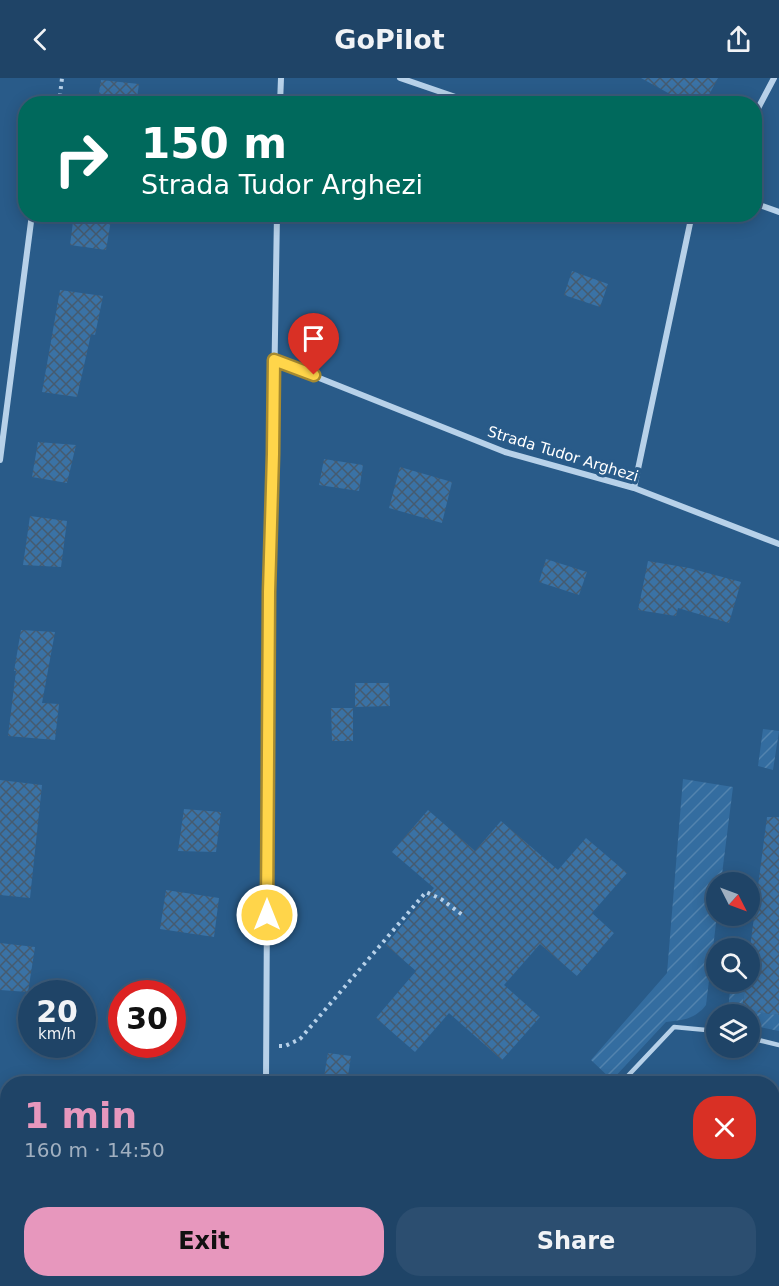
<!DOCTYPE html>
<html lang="en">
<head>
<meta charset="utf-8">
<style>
  body { margin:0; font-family:"DejaVu Sans",sans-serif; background:#2c4e70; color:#f1f3f6; height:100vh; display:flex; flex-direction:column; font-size:22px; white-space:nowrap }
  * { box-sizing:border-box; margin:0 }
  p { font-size:20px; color:#a1b0c0 }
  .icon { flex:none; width:33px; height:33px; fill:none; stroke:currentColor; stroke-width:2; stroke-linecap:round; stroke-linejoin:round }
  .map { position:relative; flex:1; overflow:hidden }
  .details { position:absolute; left:0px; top:998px; width:780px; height:212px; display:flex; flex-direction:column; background:#1f4467; border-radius:24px 24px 0 0; box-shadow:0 3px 15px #0003,0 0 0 2px #3c5c7b }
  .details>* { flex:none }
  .top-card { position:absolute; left:18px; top:18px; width:744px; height:126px; border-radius:24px; box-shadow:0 3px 15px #0003,0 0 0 2px #3c5c7b; background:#00695c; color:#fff; overflow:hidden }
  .needle { width:39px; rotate:132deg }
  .tools { position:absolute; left:706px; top:794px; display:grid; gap:12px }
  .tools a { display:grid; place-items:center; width:54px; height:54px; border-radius:50%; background:#1f4467; box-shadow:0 3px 15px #0003,0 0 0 2px #3c5c7b; font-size:30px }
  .speed { position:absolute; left:18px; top:902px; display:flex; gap:12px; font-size:30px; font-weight:700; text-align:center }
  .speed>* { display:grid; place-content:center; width:78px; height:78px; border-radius:50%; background:#1f4467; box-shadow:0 3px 15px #0003,0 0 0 2px #3c5c7b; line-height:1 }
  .speed small { font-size:15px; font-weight:400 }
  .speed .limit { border:9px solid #d22; background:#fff; color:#111 }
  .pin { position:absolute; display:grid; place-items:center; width:51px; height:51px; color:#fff; margin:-62px -26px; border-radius:50% 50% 50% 0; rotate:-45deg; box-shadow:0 0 6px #0007 }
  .pin .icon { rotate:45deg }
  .me { position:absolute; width:66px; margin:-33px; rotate:0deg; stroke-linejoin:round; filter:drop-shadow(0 0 4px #0008) }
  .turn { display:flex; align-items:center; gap:21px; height:126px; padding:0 24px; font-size:27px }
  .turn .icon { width:78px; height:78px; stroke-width:2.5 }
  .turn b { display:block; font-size:42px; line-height:51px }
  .round { display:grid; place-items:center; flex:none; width:63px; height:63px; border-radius:24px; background:#2c4e70 }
  .headline { display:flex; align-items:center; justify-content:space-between; height:102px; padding:0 24px }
  h1 { font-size:36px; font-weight:800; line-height:45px; color:#e797bd }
  .primary-button { display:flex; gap:12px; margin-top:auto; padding:12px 24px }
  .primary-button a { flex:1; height:69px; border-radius:24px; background:#e797bd; color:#111; font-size:24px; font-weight:800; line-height:69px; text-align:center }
  .primary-button a+a { background:#2c4e70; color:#f1f3f6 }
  header { display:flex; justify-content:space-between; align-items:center; height:78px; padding:0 24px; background:#1f4467; font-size:27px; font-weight:800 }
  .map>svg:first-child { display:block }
  .garden { fill:url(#garden-furrows) }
  .building { fill:url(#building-cross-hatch) }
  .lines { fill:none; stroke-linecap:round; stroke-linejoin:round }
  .path { stroke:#b7d1e9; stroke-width:4; stroke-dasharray:3 4.5; stroke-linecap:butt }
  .lane { stroke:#b7d1e9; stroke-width:4.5 }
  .street { stroke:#b7d1e9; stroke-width:6 }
  .secondary { stroke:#e1ecf8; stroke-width:12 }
  .route-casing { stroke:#a68a30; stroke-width:15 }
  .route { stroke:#ffd54a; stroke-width:10 }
  .labels { text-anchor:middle; stroke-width:6; stroke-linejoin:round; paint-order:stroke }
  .street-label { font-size:15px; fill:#fff; stroke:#295b89 }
</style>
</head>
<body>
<header><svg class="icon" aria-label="back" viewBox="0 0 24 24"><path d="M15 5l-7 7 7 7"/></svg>GoPilot<svg class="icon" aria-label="share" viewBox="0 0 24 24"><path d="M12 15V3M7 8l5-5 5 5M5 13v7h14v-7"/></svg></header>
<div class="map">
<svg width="779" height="1208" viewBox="0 0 779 1208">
  <defs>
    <pattern id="garden-furrows" width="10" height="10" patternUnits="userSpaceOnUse" patternTransform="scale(1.5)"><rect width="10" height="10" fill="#346da0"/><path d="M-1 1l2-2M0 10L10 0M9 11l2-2" fill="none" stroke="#5283ae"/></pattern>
    <pattern id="building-cross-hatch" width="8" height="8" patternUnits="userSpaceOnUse" patternTransform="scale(1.5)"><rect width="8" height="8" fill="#3a72a5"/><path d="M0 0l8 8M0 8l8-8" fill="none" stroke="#455b70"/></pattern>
  </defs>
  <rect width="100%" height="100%" fill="#295b89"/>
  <path class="garden" d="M763,651l16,2 -6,39 -15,-4z
    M683,701l50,8 -12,95h-4v33l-11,90c-11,14 -22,15 -40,17l-54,58 -21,-20 76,-87z
    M731,903h15l-4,29 37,5v16l-29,-6v-11h-20l-2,-4z"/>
  <path class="building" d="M641,0h77l-14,26h-16z
    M101,2l38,4 -3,20h-39z
    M74,136h38l-6,36 -36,-5z
    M572,193l36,13 -8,23 -36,-12z
    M60,212l43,6 -8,39 -4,-1 -14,63 -35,-5z
    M38,364l38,3 -9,38 -35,-6z
    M324,381l39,6 -4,26 -40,-6z
    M400,389l52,15 -10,41 -53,-15z
    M30,438l37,5 -6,46 -38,-2z
    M546,481l41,13 -8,23 -40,-13z
    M648,483l41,7 52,14 -12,41 -51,-15 -2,8 -38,-6z
    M21,552l34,2 -13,71 17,1 -4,36 -47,-4 8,-65h-2z
    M355,605h34l1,23 -35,1z
    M331,630h22v33h-21z
    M0,702l42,5 -12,113 -30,-3z
    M184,731l37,3 -5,40 -38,-1z
    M428,732l47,41 26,-30 57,49 28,-32 41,35 -35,40 22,20 -37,43 -37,-32 -36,41 36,32 -38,43 -53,-47 -34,39 -39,-34 40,-47 -30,-26 48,-57 -42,-36z
    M767,739h12v198l-37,-5 4,-29h4v-33z
    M166,812l53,8 -5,39 -54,-8z
    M0,865l35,4 -7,45 -28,-2z
    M328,975l23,3 -4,27h-24z"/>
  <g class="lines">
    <path class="path" d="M59,26l3,-26
      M279,968h6l15,-7 126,-147 15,7 23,17
      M0,1154l8,3
      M149,1202l21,6"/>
    <path class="lane" d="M750,960l29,7
      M623,1003l51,-54 43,4"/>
    <path class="street" d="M400,0l76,26
      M280,26l1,-26
      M754,38l20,-38
      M754,125l25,9
      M274,282l231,92 129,36 145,56
      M0,382l32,-246
      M634,410l58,-274
      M266,1005l3,-533 4,-95 4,-241
      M652,1202l25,6
      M263,1208v-6"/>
    <path class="secondary" d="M8,1202l21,6"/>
  </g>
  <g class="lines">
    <defs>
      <path id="route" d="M267,837l2,-323 4,-138 1,-94 40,15"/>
    </defs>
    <use href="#route" class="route-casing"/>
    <use href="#route" class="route"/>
  </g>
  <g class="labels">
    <g class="street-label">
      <text transform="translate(563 376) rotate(17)" y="5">Strada Tudor Arghezi</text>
    </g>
  </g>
</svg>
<div class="tools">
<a><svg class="needle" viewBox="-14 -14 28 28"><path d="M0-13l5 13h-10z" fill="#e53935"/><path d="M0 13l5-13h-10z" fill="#a1b0c0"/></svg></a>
<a><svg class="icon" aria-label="search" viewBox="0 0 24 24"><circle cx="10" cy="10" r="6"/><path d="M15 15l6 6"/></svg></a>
<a><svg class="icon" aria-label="layers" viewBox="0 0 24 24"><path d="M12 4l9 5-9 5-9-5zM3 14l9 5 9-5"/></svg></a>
</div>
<div class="speed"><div>20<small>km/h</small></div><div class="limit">30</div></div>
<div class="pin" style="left:314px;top:297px;background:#d93025"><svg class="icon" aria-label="arrive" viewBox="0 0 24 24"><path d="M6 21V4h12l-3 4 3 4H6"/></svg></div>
<svg class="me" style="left:267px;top:837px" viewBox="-20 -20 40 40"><circle r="17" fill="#ffd54a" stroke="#fff" stroke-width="3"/><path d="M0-11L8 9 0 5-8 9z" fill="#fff"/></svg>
<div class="top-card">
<div class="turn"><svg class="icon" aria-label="right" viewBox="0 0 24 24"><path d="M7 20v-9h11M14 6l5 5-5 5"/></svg><div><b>150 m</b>Strada Tudor Arghezi</div></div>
</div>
<section class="details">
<div class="headline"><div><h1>1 min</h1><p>160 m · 14:50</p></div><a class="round" style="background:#d93025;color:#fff"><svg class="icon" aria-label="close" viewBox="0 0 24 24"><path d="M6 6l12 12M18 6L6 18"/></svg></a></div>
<div class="primary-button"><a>Exit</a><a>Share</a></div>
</section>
</div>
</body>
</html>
